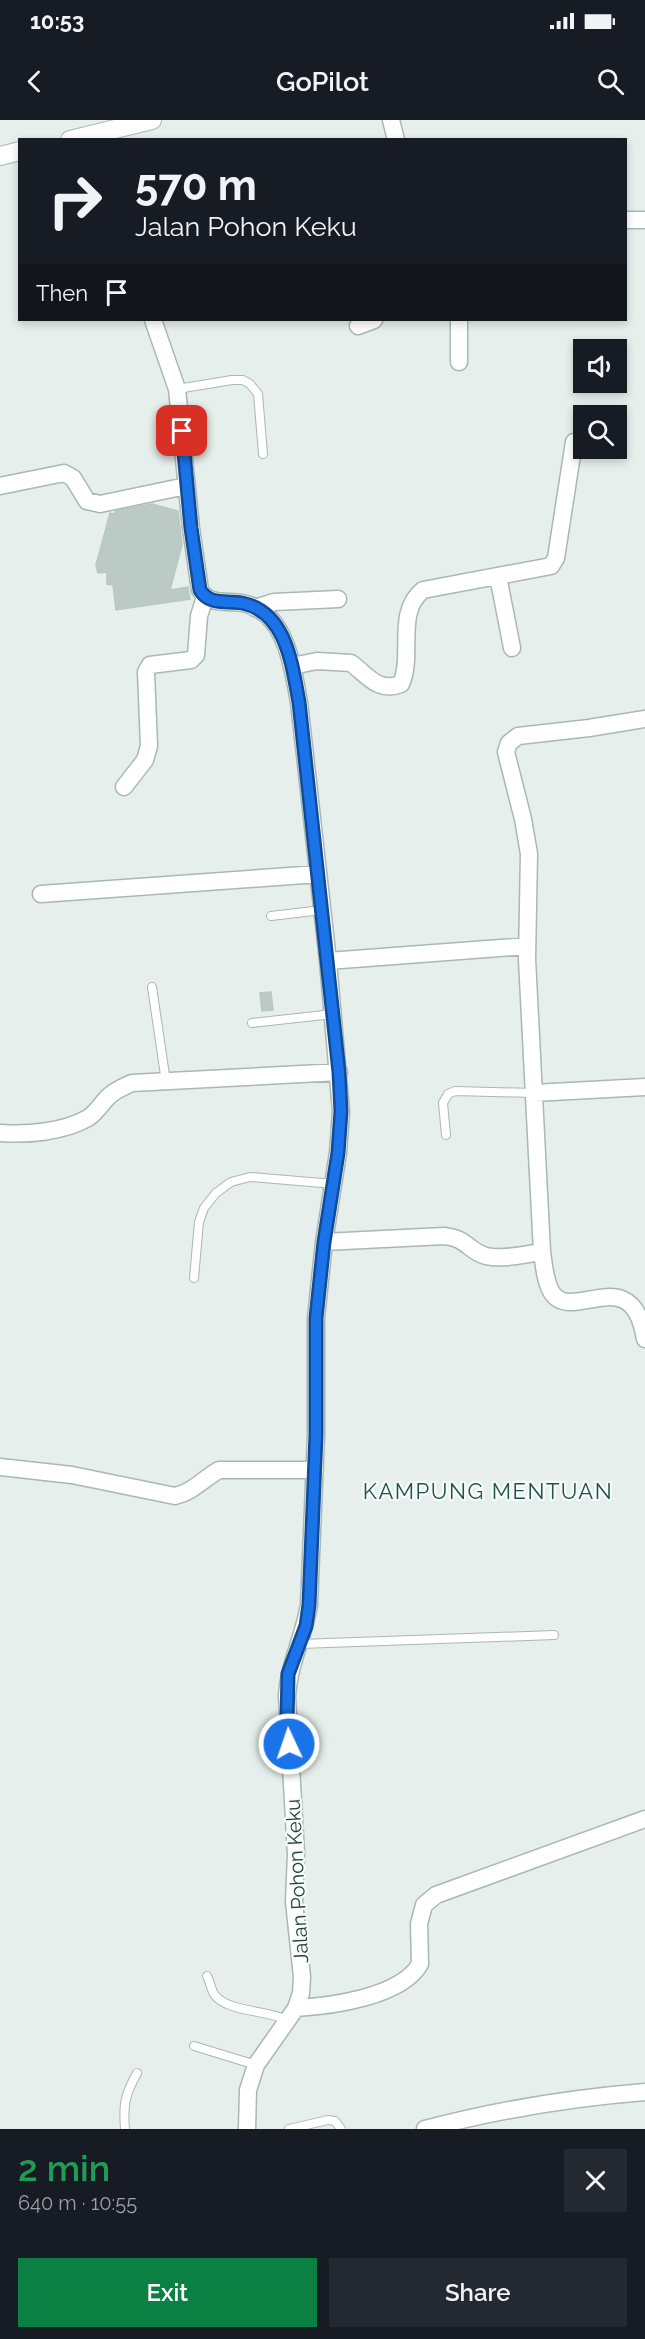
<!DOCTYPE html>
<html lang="en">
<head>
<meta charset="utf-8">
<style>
  body { margin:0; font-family:Raleway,sans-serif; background:#242831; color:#f1f3f6; height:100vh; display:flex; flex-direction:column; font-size:22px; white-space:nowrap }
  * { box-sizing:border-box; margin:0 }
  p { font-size:20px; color:#9ea1a6 }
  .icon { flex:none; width:33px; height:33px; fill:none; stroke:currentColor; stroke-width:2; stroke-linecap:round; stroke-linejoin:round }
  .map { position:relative; height:2009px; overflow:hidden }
  .panel { display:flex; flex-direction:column; background:#171b24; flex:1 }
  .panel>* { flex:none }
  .hud { position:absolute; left:18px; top:18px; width:609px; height:183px; border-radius:0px; box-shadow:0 3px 9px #0003; background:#171b24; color:#f1f3f6; overflow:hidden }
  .tools { position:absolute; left:573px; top:219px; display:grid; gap:12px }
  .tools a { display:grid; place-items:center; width:54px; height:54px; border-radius:0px; background:#171b24; box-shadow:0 3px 9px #0003; font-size:30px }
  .pin { position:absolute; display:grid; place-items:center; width:51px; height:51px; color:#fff; margin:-26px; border-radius:12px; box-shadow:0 3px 9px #0006 }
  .me { position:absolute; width:66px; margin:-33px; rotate:357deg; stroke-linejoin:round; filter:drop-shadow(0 0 4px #0008) }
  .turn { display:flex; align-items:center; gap:21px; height:126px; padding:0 18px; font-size:27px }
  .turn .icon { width:78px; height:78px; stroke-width:2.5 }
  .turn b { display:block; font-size:42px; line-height:51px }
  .then { display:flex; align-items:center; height:57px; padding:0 18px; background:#0003; gap:12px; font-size:22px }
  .round { display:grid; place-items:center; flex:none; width:63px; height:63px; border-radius:0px; background:#242831 }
  .summary { display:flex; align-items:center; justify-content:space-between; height:102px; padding:0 18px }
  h1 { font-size:36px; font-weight:600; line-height:45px; color:#1e9e55 }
  .cta { display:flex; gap:12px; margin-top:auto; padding:12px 18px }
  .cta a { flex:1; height:69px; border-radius:0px; background:#0b8043; color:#fff; font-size:24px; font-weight:600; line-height:69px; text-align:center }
  .cta a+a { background:#242831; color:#f1f3f6 }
  .status { display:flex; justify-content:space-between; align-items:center; height:42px; padding:0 30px; background:#171b24; direction:ltr }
  .status svg { height:16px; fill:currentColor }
  header { display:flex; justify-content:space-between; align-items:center; height:78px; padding:0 18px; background:#171b24; font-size:27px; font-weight:600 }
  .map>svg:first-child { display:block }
  .building { fill:#bbcac4; stroke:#b8c9c2; stroke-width:1.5 }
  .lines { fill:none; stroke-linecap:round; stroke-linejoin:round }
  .service-casing { stroke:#a8b8b2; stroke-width:10 }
  .minor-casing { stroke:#a8b8b2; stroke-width:19 }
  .secondary-casing { stroke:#a4bbb3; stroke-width:20 }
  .service { stroke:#fff; stroke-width:8 }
  .minor { stroke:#fff; stroke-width:16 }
  .secondary { stroke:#fff; stroke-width:18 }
  .route-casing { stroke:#114b97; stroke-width:15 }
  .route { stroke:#1a73e8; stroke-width:10 }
  .labels { text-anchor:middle; stroke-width:4.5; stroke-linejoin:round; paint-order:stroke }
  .street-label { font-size:20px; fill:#24423a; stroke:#f7fbf9 }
  .quarter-label { font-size:22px; letter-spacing:1.5px; fill:#1f5548; stroke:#f7fbf9 }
</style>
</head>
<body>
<div class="status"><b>10:53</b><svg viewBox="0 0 49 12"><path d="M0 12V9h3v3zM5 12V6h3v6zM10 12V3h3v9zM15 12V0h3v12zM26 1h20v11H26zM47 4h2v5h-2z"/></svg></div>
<header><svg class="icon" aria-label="back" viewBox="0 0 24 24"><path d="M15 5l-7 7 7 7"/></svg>GoPilot<svg class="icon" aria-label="search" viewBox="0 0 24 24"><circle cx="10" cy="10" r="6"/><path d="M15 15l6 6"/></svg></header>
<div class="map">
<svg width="645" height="2009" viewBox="0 0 645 2009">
  <rect width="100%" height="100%" fill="#e6efeb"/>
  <path class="building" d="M152,384l26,7 4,34 -12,45 18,-3 2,12 -74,11 -3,-25 -6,-1v-12l-9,1 -2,-8 14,-52 5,1 1,-3z
    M271,872l2,18 -11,1 -2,-18z"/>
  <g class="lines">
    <defs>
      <path id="service" d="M177,269l55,-9h11l7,4 8,10 5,60
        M271,796l51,-6
        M152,867l14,95
        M252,903l81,-9
        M446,1015l-3,-32 5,-9 7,-3 79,2
        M194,1158l5,-56 5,-14 12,-15 15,-11 19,-5 84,7
        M300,1524l254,-9
        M207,1856c3,6 4,13 7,18 12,18 53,16 73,26
        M194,1926l62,19
        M125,2009c-2,-25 0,-34 12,-56
        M289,2009l39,-9 7,1 6,8"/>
      <path id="minor" d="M391,0l5,20
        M626,100h19
        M153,200l24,69 14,139 9,62c10,16 26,10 42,13 45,9 50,63 57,99l29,259 13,150 -3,42 -14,89 -8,76v117l-7,170c-5,31 -20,58 -22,91l9,158 -2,48 8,75 -1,16 -5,15 -40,57 -8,25 -1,39
        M358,206l16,-6
        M459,242v-42
        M0,366l64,-13 9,5 14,23 13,3 86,-18
        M498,456l14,72
        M255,488l19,-6 64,-3
        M292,546l25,-5 34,2c16,12 27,30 50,21 13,-29 -6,-72 22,-94l128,-24 5,-8 18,-116
        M645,599l-56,9 -71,8 -9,7 -3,9 17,67 6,35 -2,105 15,293c2,13 3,30 10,41 21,31 80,-34 93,46
        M124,667l21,-27 4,-14 -3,-74 4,-7 41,-5 5,-5 3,-39 6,-19
        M41,774l277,-20
        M328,841l199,-15
        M534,973l111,-6
        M0,1013c28,2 63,-1 88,-15 8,-5 13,-14 20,-21 7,-7 15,-10 24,-14l207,-11
        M324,1122l120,-6c23,2 24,15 42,20 17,4 39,-2 56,-4
        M0,1347l72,8 103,21c18,-4 28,-17 44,-26h96
        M296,1888c35,-2 105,-11 124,-44l-1,-40 5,-19 12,-10 209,-76
        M425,2009c72,-19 146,-31 220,-37"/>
      <path id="secondary" d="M70,20l82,-20
        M0,36l20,-5"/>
    </defs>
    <use href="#service" class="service-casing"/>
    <use href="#minor" class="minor-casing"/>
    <use href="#secondary" class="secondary-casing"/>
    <use href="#service" class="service"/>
    <use href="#minor" class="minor"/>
    <use href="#secondary" class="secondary"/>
  </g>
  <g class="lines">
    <defs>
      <path id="route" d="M182,311l9,97 9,62c10,16 26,10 42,13 45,9 50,63 57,99l40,370 2,39 -3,42 -14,89 -8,76v117l-7,170 -3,21 -18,48 -1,48 2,22"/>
    </defs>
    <use href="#route" class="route-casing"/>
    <use href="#route" class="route"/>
  </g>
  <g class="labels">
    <g class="street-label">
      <text transform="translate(297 1761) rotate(-93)" y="7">Jalan Pohon Keku</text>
    </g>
    <g class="quarter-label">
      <text x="488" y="1379">KAMPUNG MENTUAN</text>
    </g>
  </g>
</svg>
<div class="tools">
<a><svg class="icon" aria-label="sound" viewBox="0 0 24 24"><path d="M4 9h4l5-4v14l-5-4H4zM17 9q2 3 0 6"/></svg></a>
<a><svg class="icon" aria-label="search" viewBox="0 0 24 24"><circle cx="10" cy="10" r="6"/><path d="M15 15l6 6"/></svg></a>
</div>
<div class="pin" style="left:182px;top:311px;background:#d93025"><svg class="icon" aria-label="arrive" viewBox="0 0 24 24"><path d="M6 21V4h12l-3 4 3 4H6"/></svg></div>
<svg class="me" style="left:289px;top:1624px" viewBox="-20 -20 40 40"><circle r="17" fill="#1a73e8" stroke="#fff" stroke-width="3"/><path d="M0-11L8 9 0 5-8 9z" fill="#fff"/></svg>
<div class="hud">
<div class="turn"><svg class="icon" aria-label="right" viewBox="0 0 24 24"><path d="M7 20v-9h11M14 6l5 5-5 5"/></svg><div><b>570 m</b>Jalan Pohon Keku</div></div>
<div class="then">Then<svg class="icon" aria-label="arrive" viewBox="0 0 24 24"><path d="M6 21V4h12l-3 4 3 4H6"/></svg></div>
</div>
</div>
<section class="panel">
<div class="summary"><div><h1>2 min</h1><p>640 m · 10:55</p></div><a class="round"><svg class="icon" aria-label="close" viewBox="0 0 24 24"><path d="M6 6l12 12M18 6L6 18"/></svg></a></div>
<div class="cta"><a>Exit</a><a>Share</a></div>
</section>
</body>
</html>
